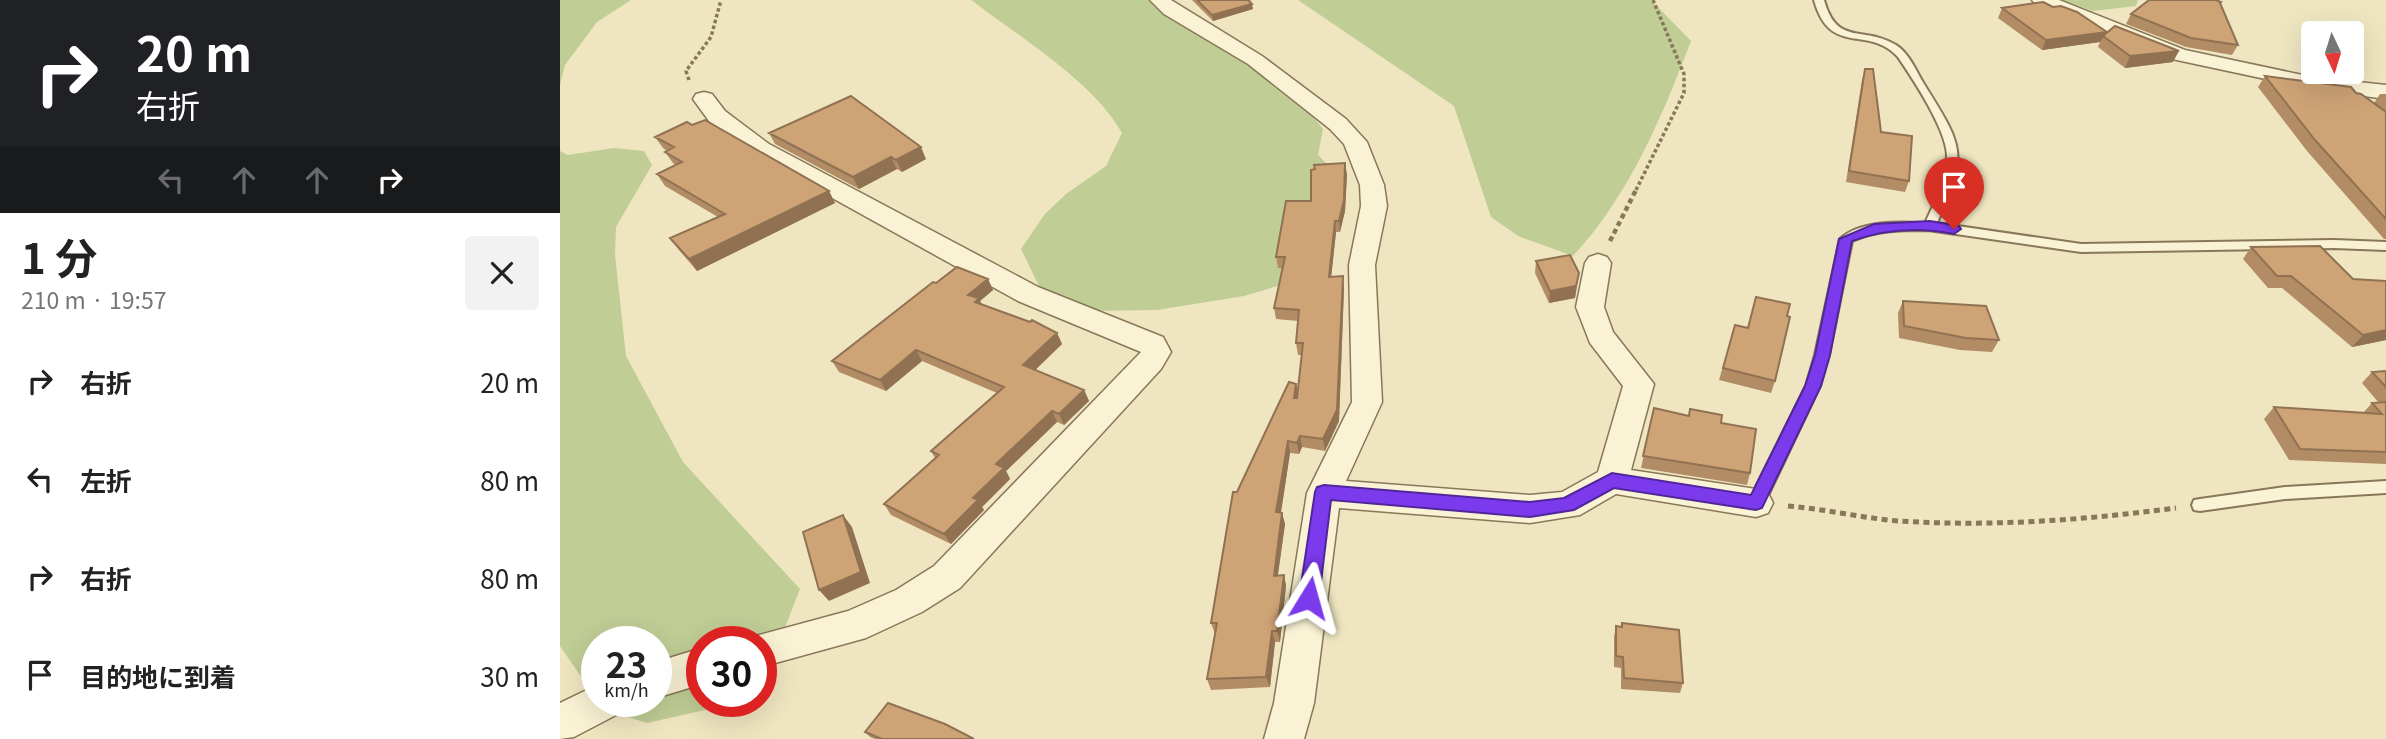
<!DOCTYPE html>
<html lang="ja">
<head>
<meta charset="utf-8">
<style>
  body { margin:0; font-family:Georgia,"Noto Sans JP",serif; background:#f2f2f2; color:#222; height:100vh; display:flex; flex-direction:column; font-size:26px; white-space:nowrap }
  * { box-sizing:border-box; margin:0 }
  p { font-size:23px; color:#767676 }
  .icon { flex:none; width:38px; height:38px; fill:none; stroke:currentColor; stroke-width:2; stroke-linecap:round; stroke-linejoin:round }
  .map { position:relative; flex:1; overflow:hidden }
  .details { display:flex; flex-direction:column; background:#fff; width:560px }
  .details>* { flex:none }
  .guide { background:#202124; color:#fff; overflow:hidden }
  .needle { width:46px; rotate:176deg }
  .controls { position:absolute; left:1741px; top:21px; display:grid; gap:14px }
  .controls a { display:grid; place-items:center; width:63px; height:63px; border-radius:7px; background:#fff; box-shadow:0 7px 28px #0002; font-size:35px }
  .speed { position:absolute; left:21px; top:626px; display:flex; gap:14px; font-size:35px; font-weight:700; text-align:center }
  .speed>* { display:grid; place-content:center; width:91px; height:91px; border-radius:50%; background:#fff; box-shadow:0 7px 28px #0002; line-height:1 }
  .speed small { font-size:18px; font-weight:400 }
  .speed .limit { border:10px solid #d22; background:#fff; color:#111 }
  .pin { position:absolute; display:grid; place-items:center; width:60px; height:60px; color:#fff; margin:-72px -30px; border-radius:50% 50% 50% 0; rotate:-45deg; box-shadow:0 0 7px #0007 }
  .pin .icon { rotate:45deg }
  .me { position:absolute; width:77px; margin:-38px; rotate:8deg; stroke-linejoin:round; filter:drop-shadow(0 0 5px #0008) }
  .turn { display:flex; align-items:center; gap:24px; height:147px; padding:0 21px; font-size:32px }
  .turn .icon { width:91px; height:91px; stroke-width:2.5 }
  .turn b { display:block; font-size:49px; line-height:60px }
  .lanes { display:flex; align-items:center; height:66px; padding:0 21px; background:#0003; justify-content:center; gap:35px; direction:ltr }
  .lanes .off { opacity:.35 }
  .round { display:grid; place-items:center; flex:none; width:74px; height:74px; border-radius:7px; background:#f2f2f2 }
  .headline { display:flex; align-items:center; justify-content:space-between; height:119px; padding:0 21px }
  h1 { font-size:42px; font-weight:700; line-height:52px }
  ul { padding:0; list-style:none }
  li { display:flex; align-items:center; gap:21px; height:98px; padding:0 21px }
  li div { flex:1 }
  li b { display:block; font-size:26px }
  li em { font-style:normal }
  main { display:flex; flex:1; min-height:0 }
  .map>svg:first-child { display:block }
  .green { fill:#c0cd95 }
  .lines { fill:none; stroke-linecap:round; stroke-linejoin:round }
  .service-casing { stroke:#887758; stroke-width:4 }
  .minor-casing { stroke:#887758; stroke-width:3 }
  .path-far2 { stroke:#887758; stroke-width:3.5; stroke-dasharray:3.5 2.5; stroke-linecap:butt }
  .path-far1 { stroke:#887758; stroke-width:4.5; stroke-dasharray:5 3.5; stroke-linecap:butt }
  .path { stroke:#887758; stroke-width:5; stroke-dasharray:6 4.5; stroke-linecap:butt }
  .service { fill:#f9f2d4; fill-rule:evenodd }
  .minor { fill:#f9f2d4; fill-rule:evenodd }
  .wall { fill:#b18c65 }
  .shaded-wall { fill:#907253 }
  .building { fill:#cea376; stroke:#907253; stroke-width:2 }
  .route { fill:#7c3aed; stroke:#51269a; stroke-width:2 }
</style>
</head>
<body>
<main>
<section class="details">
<div class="guide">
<div class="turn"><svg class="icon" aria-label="right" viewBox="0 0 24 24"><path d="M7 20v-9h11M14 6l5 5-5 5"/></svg><div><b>20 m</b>右折</div></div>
<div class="lanes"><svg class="icon off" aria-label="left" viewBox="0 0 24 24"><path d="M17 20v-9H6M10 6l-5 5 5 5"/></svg><svg class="icon off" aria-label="ahead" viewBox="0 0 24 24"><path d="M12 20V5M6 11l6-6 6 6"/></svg><svg class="icon off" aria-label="ahead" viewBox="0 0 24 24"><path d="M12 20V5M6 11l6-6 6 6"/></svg><svg class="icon" aria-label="right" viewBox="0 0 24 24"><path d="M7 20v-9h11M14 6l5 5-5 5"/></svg></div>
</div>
<div class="headline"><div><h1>1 分</h1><p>210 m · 19:57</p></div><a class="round"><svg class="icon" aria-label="close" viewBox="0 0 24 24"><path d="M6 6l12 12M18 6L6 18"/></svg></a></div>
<ul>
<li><svg class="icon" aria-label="right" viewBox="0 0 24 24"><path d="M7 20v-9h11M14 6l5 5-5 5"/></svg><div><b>右折</b></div><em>20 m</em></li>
<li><svg class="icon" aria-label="left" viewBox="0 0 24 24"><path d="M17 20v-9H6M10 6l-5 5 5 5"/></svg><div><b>左折</b></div><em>80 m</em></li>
<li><svg class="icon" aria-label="right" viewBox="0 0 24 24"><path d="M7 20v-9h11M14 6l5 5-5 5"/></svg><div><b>右折</b></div><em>80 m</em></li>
<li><svg class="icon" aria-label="arrive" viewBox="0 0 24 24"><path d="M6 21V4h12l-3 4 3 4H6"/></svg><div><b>目的地に到着</b></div><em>30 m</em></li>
</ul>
</section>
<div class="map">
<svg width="1826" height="739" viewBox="0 0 1826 739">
  <rect width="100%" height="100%" fill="#efe6c1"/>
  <path class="green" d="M0,0h71l-34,22 -32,43 -5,20z
    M411,0h185l139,94 28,35 -5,26 22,22 -45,104 -51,15 -87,14 -71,1 -46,-23 -19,-39 24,-35 21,-20 40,-28 16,-33c-28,-51 -104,-97 -151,-133z
    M738,0h353l40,41c-29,76 -62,155 -118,215l-55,-20 -27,-19 -37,-111z
    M1502,0h76l-2,6 -43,5z
    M54,148l30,3 8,14 -36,62 -1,28 11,101 57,106 117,127 -34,87 -5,3v-37h-59v60h23l-11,6 -67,15 -43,-13 -6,-8h58v-60h-59v58l-37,-54v-495l8,4z"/>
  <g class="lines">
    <defs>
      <path id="service" d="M1254,0h10c13,47 39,25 72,45 13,8 20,26 28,39 40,64 44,69 13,139l144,21 253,-4 52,2v8l-52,-2 -253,4 -153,-22c-27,0 -51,0 -76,11l-23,114 -9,31 -58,122 -6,1 -6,-1 -2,-5 58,-117 9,-31 25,-116c21,-19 58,-17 85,-16 10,-21 22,-45 22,-68 -1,-26 -34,-76 -49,-98 -30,-33 -68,1 -84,-57z
        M1826,481v12l-101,6 -85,12 -6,-1 -2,-5 2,-5 6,-1 85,-12z"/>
      <path id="minor" d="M590,0h21l91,56 84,63 21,23 17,43 3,21 -12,59 7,137 -36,79 184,14 32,-3 36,-20 25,-86 -33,-43 -14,-36 9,-44 4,-6 9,-3 9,3 4,6 -7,44 9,25 41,52 -23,86 125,19 12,4 5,10 -5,10 -12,4 -140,-23 -36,21 -50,8 -191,-15 -25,195 -10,36h-40l10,-36 33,-210 45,-91 -3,-137 12,-59 -1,-21 -16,-41 -14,-15 -82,-65 -84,-50z
        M1472,0h27l126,50 127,27 74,8v14l-74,-10 -140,-30 -137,-55z
        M144,92l8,2 13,17 44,33 269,143 125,50 8,15 -10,17 -201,219 -38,24 -56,26 -105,29v-25h-15l2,-4 100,-27 48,-21 38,-24 207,-214 -123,-51 -265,-147 -44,-33 -16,-22 3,-5z
        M142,648v36l-46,14v-36z
        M37,685v17h25l-6,13 -42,22 -14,2v-36z"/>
    </defs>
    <use href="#service" class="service-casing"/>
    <use href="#minor" class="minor-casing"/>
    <path class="path-far2" d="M129,80l-3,-9 25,-34 10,-37
      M1076,190l48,-97v-19l-31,-74"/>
    <path class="path-far1" d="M1050,241l27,-53"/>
    <path class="path" d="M1228,506c37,3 74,12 111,15 93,6 185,-1 277,-13"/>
    <use href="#service" class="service"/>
    <use href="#minor" class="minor"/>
  </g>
  <path class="wall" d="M632,0h60l-3,1 4,8 -40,12z
    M1661,2l-1,2 18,41 -6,10 -46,-8 -60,-23 5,-10z
    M1493,7l54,25 -1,1 67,29 -48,6 -27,-21 2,-5 -58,8 -44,-32 4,-10z
    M1305,69l16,63 28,49 -4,11 -59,-10 16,-102z
    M1705,76l91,17 18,10 6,-9h6v145h-2l-77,-88 -49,-64z
    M209,133l157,26 -24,13 -5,-3 -38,20 -84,-45z
    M95,137l174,54 6,12 -138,68 -18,-21 -9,-12 48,-21 -53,-31 -8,-12 18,-9 -2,-2 -8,-11 2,-1 -4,-3z
    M755,169l32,5 -2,37 -5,21h-4l-5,45 13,11 -5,133 -14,30 -23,-4 -3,7 -9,-1 -9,60h1l3,11 -7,51h6l2,11 -6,56h-5l-5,45 -59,3 -4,-11 8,-45 -4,-11 26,-131 61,-101 4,-36h-4l-2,-12 2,-22 -22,-2 -2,-11 8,-40h-4l-2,-11 35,-56z
    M1691,247l102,32 33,2v59l-34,7 -70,-59h-14l-25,-29z
    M976,261l43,12 -4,25 -26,5 -14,-30z
    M428,279l5,11 -13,11 2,3 75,29 5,11 -27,26 49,20 5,11 -25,24 -7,-3 -51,49 4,8 -28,28 2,3 -33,34 -60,-29 -7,-11 51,-46 -4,-7 66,-58 -75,-32 -36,30 -47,-19 -7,-11 104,-78z
    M1343,301l96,39 -7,12 -32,-2 -61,-12 -1,-25z
    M1227,316l-12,65 -4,12 -52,-13 16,-55 13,3z
    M1826,371v93l-97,-4 -25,-41 10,-12 89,6 9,-10h7l-17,-20 10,-11z
    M1094,408l67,15 29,50 -3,12 -106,-17z
    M1062,623l61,60 -3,10 -59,-4v-21l-7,-1v-30l2,-11 5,1z
    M305,732l109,7h-99l-5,-2z"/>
  <path class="shaded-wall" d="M692,4l1,5 -40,12 -1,-6z
    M1547,32l-7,10 -58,8 4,-10z
    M1619,51l-6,11 -48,6 5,-12z
    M361,147l5,12 -24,13 -6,-12z
    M331,157l6,12 -38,20 -6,-12z
    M785,163l2,11 -2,37 -5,21 -1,-11z
    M269,191l6,12 -138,68 -8,-12z
    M775,221l1,11 -6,56 -1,-11z
    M1019,273l-4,25 -26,5 1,-12z
    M783,276l1,12 -5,133 -14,30 -2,-12z
    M428,279l5,11 -13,11 4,8 -16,-14z
    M1826,330v10l-34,7 11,-12z
    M497,333l5,11 -33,32 -6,-11z
    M356,350l6,11 -36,30 -6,-11z
    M736,384l3,11 -3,14 -2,-11z
    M524,390l5,11 -25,24 -5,-11z
    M492,411l5,11 -51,49 4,8 -28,28 2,3 -33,34 -7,-10 29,-36 23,-34z
    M740,436l2,11 -3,7 -2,-11z
    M728,441l2,12 -11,71 -3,-12z
    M722,513l3,11 -9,63 -2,-11z
    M283,515l9,12 18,56 -41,18 -10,-11z
    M724,575l2,11 -6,56 -3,-11z
    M712,631l3,11 -5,45 -4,-10z"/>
  <path class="building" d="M637,0h51l4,4 -40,11z
    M1589,0h67l5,2 -1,1 18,42 -47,-7 -60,-24z
    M1483,2l10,5 8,-1 16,6 30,20 -61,8 -44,-32z
    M1555,26l64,25 -49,5 -27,-20z
    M1305,69h8l8,63 31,4 -3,45 -60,-10z
    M1705,76l86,11 5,6 5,1 25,18v107l-71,-79z
    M291,96l70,51 -25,13 -5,-3 -38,20 -84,-44z
    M145,120l124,71 -140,68 -19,-21 55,-24 -68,-40 25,-12 -17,-10 9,-5 -19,-10 32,-15 5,3z
    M785,163l-1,37 -5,21h-4l-6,56 14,-1 -6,134 -14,29 -23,-3 -3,7 -9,-2 -12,71 6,1 -8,63 10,-1 -7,56h-5l-6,46 -59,2 10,-56h-6l22,-131h4l52,-110 7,2 -2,14h3l6,-55h-7l3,-33 -25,-2 11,-51h-9l10,-56h25v-31l4,-1 -1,-4z
    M1760,246l33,33 33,2v49l-23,5 -72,-59h-14l-26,-29z
    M1010,255l9,18 -3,13 -26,5 -14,-30z
    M397,267l31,12 -20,16 11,3 -4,4 55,20 2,-2 25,13 -34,32 61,25 -25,24 -7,-3 -56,53 8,4 -31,30 5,2 -34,34 -60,-30 55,-49 -8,-4 73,-64 -88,-37 -36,30 -48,-19 101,-79 3,1z
    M1196,297l34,7 -3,12 3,1 -15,64 -52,-13 12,-43 13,3z
    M1343,301l83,5 13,34 -33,-2 -62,-12z
    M1826,371v16l-14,-15z
    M1826,402v50l-86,-3 -26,-42 108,7 -10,-11z
    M1094,408l35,8 1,-7 32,6 -1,8 35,6 -6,44 -107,-17z
    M283,515l18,57 -42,18 -16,-58z
    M1062,623l57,7 4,53 -59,-5 -1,-21 -7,-1v-30l6,1z
    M328,703l57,21 29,15h-92l-17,-7z"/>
  <path class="route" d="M1370,221l29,5 2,3 -7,5c-35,-7 -69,-5 -102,7l-22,114 -9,31 -59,122 -6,2 -142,-22 -40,22 -44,7 -199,-17 -12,98 -3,6 -7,2 -7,-2 -3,-6 16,-106 2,-5 7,-2 206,17 34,-4 48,-25 139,22 54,-109 10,-31 24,-116 35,-15z"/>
</svg>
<div class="controls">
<a><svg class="needle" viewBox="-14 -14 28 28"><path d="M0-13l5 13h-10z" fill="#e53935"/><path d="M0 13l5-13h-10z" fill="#767676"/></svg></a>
</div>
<div class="speed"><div>23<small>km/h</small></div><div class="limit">30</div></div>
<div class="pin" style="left:1394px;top:229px;background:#d93025"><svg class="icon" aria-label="arrive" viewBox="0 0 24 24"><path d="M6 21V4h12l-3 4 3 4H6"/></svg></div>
<svg class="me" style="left:749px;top:598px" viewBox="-20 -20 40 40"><path d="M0-17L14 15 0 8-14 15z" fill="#7c3aed" stroke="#fff" stroke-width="4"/></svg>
</div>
</main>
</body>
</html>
